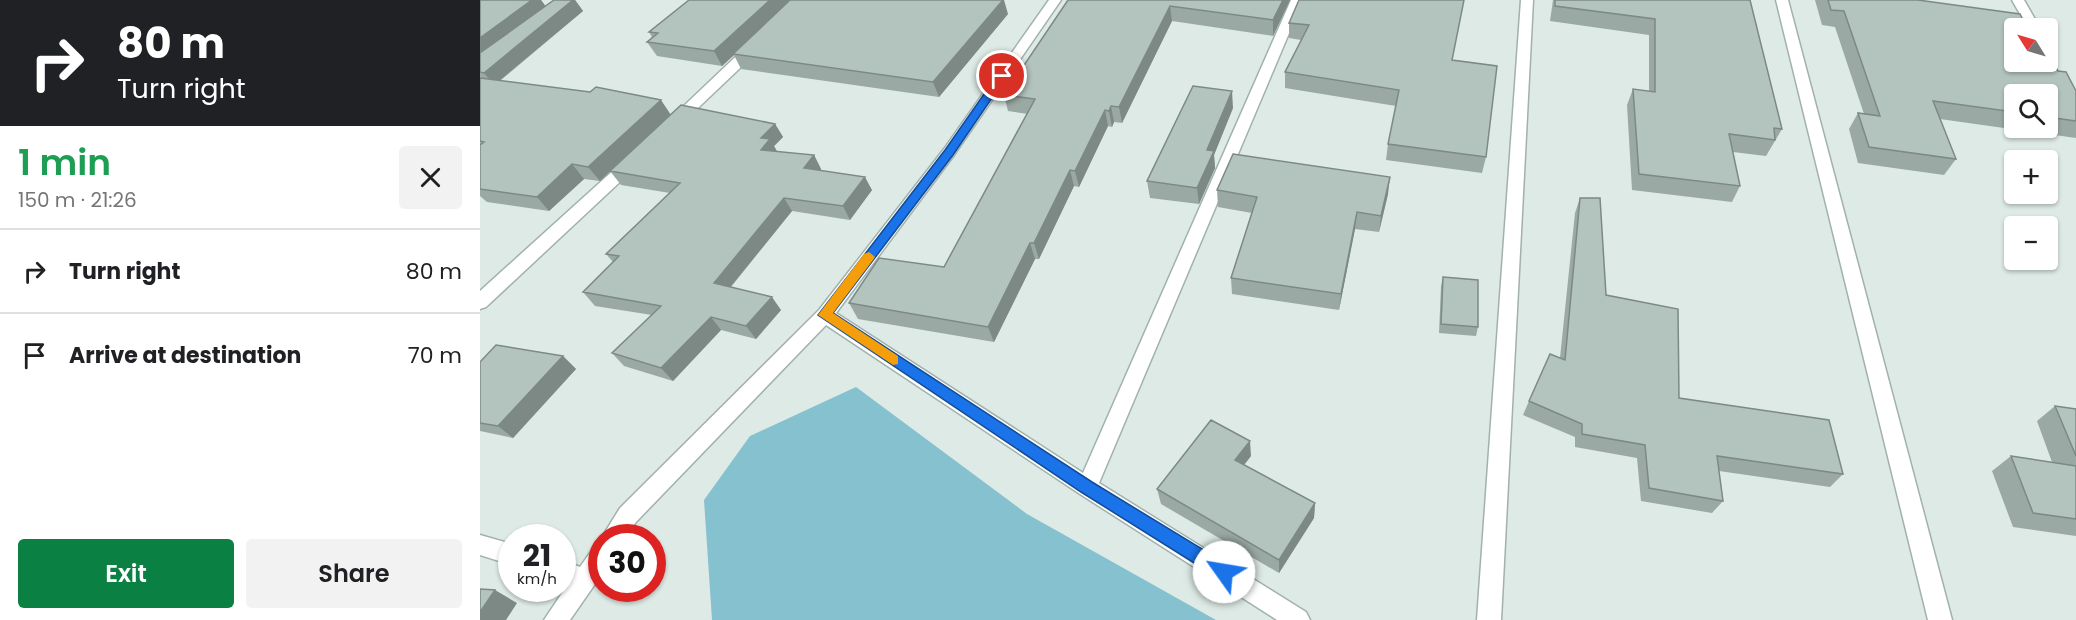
<!DOCTYPE html>
<html lang="en">
<head>
<meta charset="utf-8">
<style>
  body { margin:0; font-family:Poppins,sans-serif; background:#f2f2f2; color:#202124; height:100vh; display:flex; flex-direction:column; font-size:22px; white-space:nowrap }
  * { box-sizing:border-box; margin:0 }
  p { font-size:20px; color:#757577 }
  .icon { flex:none; width:33px; height:33px; fill:none; stroke:currentColor; stroke-width:2; stroke-linecap:round; stroke-linejoin:round }
  .map { position:relative; flex:1; overflow:hidden }
  .details { display:flex; flex-direction:column; background:#fff; width:480px }
  .details>* { flex:none }
  .top-card { background:#202124; color:#fff; overflow:hidden }
  .needle { width:39px; rotate:307deg }
  .fabs { position:absolute; left:1524px; top:18px; display:grid; gap:12px }
  .fabs a { display:grid; place-items:center; width:54px; height:54px; border-radius:6px; background:#fff; box-shadow:0 2px 4px #0004; font-size:30px }
  .speed { position:absolute; left:18px; top:524px; display:flex; gap:12px; font-size:30px; font-weight:700; text-align:center }
  .speed>* { display:grid; place-content:center; width:78px; height:78px; border-radius:50%; background:#fff; box-shadow:0 2px 4px #0004; line-height:1 }
  .speed small { font-size:15px; font-weight:400 }
  .speed .limit { border:9px solid #d22; background:#fff; color:#111 }
  .pin { position:absolute; display:grid; place-items:center; width:51px; height:51px; color:#fff; margin:-26px; border:3px solid #fff; border-radius:50%; box-shadow:0 2px 6px #0007 }
  .me { position:absolute; width:66px; margin:-33px; rotate:302deg; stroke-linejoin:round; filter:drop-shadow(0 0 4px #0008) }
  .turn { display:flex; align-items:center; gap:21px; height:126px; padding:0 18px; font-size:27px }
  .turn .icon { width:78px; height:78px; stroke-width:2.5 }
  .turn b { display:block; font-size:42px; line-height:51px }
  .round { display:grid; place-items:center; flex:none; width:63px; height:63px; border-radius:6px; background:#f2f2f2 }
  .summary { display:flex; align-items:center; justify-content:space-between; height:102px; padding:0 18px }
  h1 { font-size:36px; font-weight:600; line-height:45px; color:#1e9e55 }
  .cta { display:flex; gap:12px; margin-top:auto; padding:12px 18px }
  .cta a { flex:1; height:69px; border-radius:6px; background:#0b8043; color:#fff; font-size:24px; font-weight:600; line-height:69px; text-align:center }
  .cta a+a { background:#f2f2f2; color:#202124 }
  ul { padding:0; list-style:none }
  li { display:flex; align-items:center; gap:18px; height:84px; padding:0 18px; border-top:2px solid #e0e0e0 }
  li div { flex:1 }
  li b { display:block; font-size:22px }
  li em { font-style:normal }
  main { display:flex; flex:1; min-height:0 }
  .map>svg:first-child { display:block }
  .water { fill:#85c1cf }
  .lines { fill:none; stroke-linecap:round; stroke-linejoin:round }
  .street-casing { stroke:#a1b1ac; stroke-width:3 }
  .street { fill:#fff; fill-rule:evenodd }
  .wall { fill:#9aa9a3; fill-rule:evenodd }
  .shaded-wall { fill:#7d8985 }
  .building { fill:#b3c4be; stroke:#7d8985; stroke-width:1.5 }
  .route { fill:#1a73e8; stroke:#114b97; stroke-width:1.5 }
  .slow { fill:#f59e0b }
</style>
</head>
<body>
<main>
<section class="details">
<div class="top-card">
<div class="turn"><svg class="icon" aria-label="right" viewBox="0 0 24 24"><path d="M7 20v-9h11M14 6l5 5-5 5"/></svg><div><b>80 m</b>Turn right</div></div>
</div>
<div class="summary"><div><h1>1 min</h1><p>150 m · 21:26</p></div><a class="round"><svg class="icon" aria-label="close" viewBox="0 0 24 24"><path d="M6 6l12 12M18 6L6 18"/></svg></a></div>
<ul>
<li><svg class="icon" aria-label="right" viewBox="0 0 24 24"><path d="M7 20v-9h11M14 6l5 5-5 5"/></svg><div><b>Turn right</b></div><em>80 m</em></li>
<li><svg class="icon" aria-label="arrive" viewBox="0 0 24 24"><path d="M6 21V4h12l-3 4 3 4H6"/></svg><div><b>Arrive at destination</b></div><em>70 m</em></li>
</ul>
<div class="cta"><a>Exit</a><a>Share</a></div>
</section>
<div class="map">
<svg width="1596" height="620" viewBox="0 0 1596 620">
  <rect width="100%" height="100%" fill="#deeae5"/>
  <path class="water" d="M376,387l171,127 189,106h-504l-8,-120 46,-64z"/>
  <g class="lines">
    <defs>
      <path id="street" d="M569,0h12l-107,155 -118,158 247,160 208,-473h12l-204,483 207,129 4,8h-33l-197,-126 -254,-169 -190,197 -10,15h-24l18,-29 199,-198 125,-161z
        M1041,0h12l-32,620h-24z
        M1296,0h12l164,620h-24z
        M1532,0h12l16,28h-12z
        M274,43l5,1v6l-80,76h-10l-2,-3 2,-3 80,-76z
        M152,157l5,1 3,4 -3,4 -151,141 -6,2v-18l147,-133z
        M0,535l32,9v21l-32,-10z
        M122,544v30l-32,46h-26l24,-36 -6,-2v-22l18,7 14,-20z"/>
    </defs>
    <use href="#street" class="street-casing"/>
    <use href="#street" class="street"/>
  </g>
  <path class="wall" d="M0,0h61l4,6 9,-6h21l8,11 -83,70 90,11 10,89 -16,-2 -35,32 -62,-9 -7,-6z
    M588,0h222l-17,36 -101,-15 -50,102 -8,-1 -2,5 -4,-1 -29,61 -5,-1 -35,73h-4l-41,83 -136,-23 -9,-16 95,-36 84,-153 -20,-3 -4,-16z
    M819,0l153,60 34,97 -4,16 -96,-13 2,-16 8,-38 -111,-18v-16l16,-32 -12,-2v-15z
    M1073,0h197l32,129 -16,27 -33,-4 7,34 -8,16 -100,-12 -5,-85 6,-16 16,2v-56l-99,-14z
    M1335,0h103l109,28 31,43 18,20v47l-136,-19 16,40 -12,16 -86,-12 -9,-34 9,-16 6,1 -29,-87 -13,-2zM1534,94h34v34h-34z
    M528,14l-69,83 -198,-28 -7,-14 -12,11 -65,-10 -10,-14 5,-5 -3,-5z
    M753,108l-19,47 1,13 -16,36 -49,-6 -3,-17z
    M295,124l8,13 -9,9 3,6 37,3 7,14 -1,1 52,20 -22,30 -58,-9 -61,76 50,23 -25,29 -35,-9 -48,51 -49,-15 -12,-13 40,-38 -57,-9 -12,-14 30,-30 -7,-8 64,-61 -49,-8 -11,-14z
    M737,190l171,4 -9,38 -24,-3 -16,81 -107,-16 -1,-16 21,-65 -34,-6z
    M1100,198l26,97 73,103 164,76 -13,13 -111,-16 4,30 -11,12 -71,-12 -4,-43 -62,-11v-10l-52,-22 6,-14 31,-43 15,-145z
    M963,277l35,50 -2,9 -37,-3 2,-47z
    M83,356l13,13 -63,69 -33,-7v-69z
    M1575,406l21,3v127l-63,-9 -21,-56 19,-15 41,6 -15,-41z
    M771,456l-7,9 71,38 -1,15 -35,55 -118,-69 -4,-15z"/>
  <path class="shaded-wall" d="M52,0h9l6,8 -67,49v-19z
    M93,0h2l8,11 -89,74 -10,-12z
    M290,0h23l-60,54 1,1 -12,11 -8,-15z
    M523,0h1l4,14 -69,83 -6,-15z
    M803,0h7l-17,36v-16z
    M690,6l2,15 -50,102 -3,-16z
    M752,91l1,17 -19,47 1,13 -16,36 -2,-16 10,-38z
    M181,100l10,15 -71,66 -12,-14z
    M631,106l3,16 -2,5 -3,-16z
    M625,110l3,16 -29,61 -4,-16z
    M295,124l8,13 -9,9 4,7 -17,-3v-12z
    M334,155l7,14 -9,12 -8,-13z
    M92,164l12,15 -35,32 -12,-14z
    M590,170l4,16 -35,73 -5,-16z
    M385,177l7,13 -22,30 -7,-14z
    M910,177l-2,17 -9,38 2,-16z
    M304,198l8,13 -69,85 -9,-13z
    M877,212l-2,17 -16,81 2,-16z
    M550,243l5,16 -41,83 -6,-15z
    M292,297l9,13 -25,29 -10,-13z
    M231,317l10,13 -48,51 -12,-13z
    M83,356l13,13 -63,69 -15,-12z
    M770,441l1,15 -15,19 -1,-15z
    M835,503l-1,15 -35,55v-13z
    M15,590l22,13 -11,17h-26v-8z"/>
  <path class="building" d="M0,0h52l-52,38z
    M74,0h19l-89,73 -4,-1v-19z
    M209,0h81l-56,51 -67,-9 11,-9 -9,-1z
    M310,0h213l-70,82 -200,-28z
    M588,0h215l-10,20 -103,-14 -51,101 -8,-1 -2,5 -4,-1 -30,61 -5,-1 -36,73h-4l-42,84 -139,-24 30,-45 65,9 91,-168 -31,-4z
    M819,0h165l-12,60 45,6 -11,91 -98,-13 11,-54 -114,-18 24,-47 -20,-2z
    M1075,0h195l32,129 -8,-1 1,12 -46,-6 11,52 -101,-12 -6,-85 22,3v-73l-100,-13z
    M1348,0h90l102,14 7,14h-13v34h34v-11l10,20 8,1 10,19v30l-28,-4v-23h-34v18l-81,-11 23,58 -87,-12 -11,-34 22,3 -36,-105 -13,-1z
    M0,78l110,14 6,-5 65,13 -73,67 -16,-3 -35,33 -57,-8v-44l4,-3 -4,-1z
    M713,86l39,5 -25,59 7,1 -17,37 -50,-7z
    M201,105l94,19 -14,14 9,1 -9,11 53,5 -10,13 61,9 -22,29 -59,-8 -70,85 58,14 -26,29 -35,-9 -50,51 -49,-15 49,-47 -78,-14 36,-36 -13,-2 74,-71 -70,-12z
    M753,154l157,23 -9,39 -24,-4 -16,82 -110,-16 26,-81 -40,-7z
    M1100,198h20l6,97 72,14 1,89 150,22 14,54 -126,-18 6,45 -74,-13 -4,-43 -63,-11v-10l-53,-23 21,-47 15,6z
    M963,277l35,3v47l-37,-3z
    M16,345l67,11 -65,70 -18,-3v-61z
    M1575,406l21,3v47z
    M731,420l39,21 -15,19 80,43 -36,57 -122,-71z
    M1531,456l65,10v53l-43,-6z
    M0,589l15,1 -15,22z"/>
  <path class="route" d="M518,74l9,2 -54,79 -120,158 259,169 138,84 3,6 -3,6 -6,2 -6,-2 -137,-86 -263,-177 127,-165z"/>
  <path class="slow" d="M389,252l6,5 -2,3 -40,53 65,43v8l-5,1 -75,-50 46,-61z"/>
</svg>
<div class="fabs">
<a><svg class="needle" viewBox="-14 -14 28 28"><path d="M0-13l5 13h-10z" fill="#e53935"/><path d="M0 13l5-13h-10z" fill="#757577"/></svg></a>
<a><svg class="icon" aria-label="search" viewBox="0 0 24 24"><circle cx="10" cy="10" r="6"/><path d="M15 15l6 6"/></svg></a>
<a>+</a>
<a>−</a>
</div>
<div class="speed"><div>21<small>km/h</small></div><div class="limit">30</div></div>
<div class="pin" style="left:522px;top:76px;background:#d93025"><svg class="icon" aria-label="arrive" viewBox="0 0 24 24"><path d="M6 21V4h12l-3 4 3 4H6"/></svg></div>
<svg class="me" style="left:744px;top:572px" viewBox="-20 -20 40 40"><circle r="19" fill="#fff"/><path d="M0-13L10 11 0 6-10 11z" fill="#1a73e8"/></svg>
</div>
</main>
</body>
</html>
